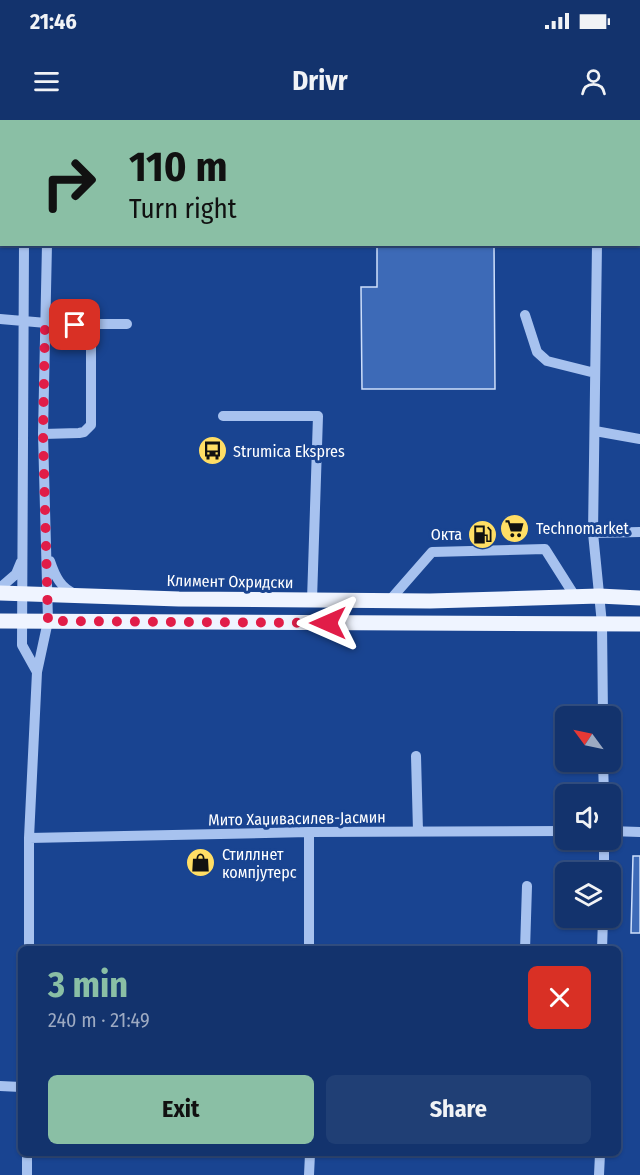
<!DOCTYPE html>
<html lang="en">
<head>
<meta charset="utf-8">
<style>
  body { margin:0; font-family:"Fira Sans Condensed",sans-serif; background:#203f75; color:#f1f3f6; height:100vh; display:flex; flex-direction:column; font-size:22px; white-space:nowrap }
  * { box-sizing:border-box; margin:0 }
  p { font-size:20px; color:#9daac2 }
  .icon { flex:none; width:33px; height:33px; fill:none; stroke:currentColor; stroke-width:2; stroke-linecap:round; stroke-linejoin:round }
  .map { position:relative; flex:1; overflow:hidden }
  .panel { position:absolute; left:18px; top:826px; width:603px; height:210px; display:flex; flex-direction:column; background:#13336d; border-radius:9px; box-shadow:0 2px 4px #0004,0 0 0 2px #324e80 }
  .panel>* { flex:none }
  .guide { position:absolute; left:0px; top:0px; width:640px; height:126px; box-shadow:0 2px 4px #0004,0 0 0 2px #324e80; background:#8abfa5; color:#111; overflow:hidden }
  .needle { width:39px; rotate:303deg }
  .fabs { position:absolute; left:555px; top:586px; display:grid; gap:12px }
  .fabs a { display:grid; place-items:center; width:66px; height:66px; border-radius:9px; background:#13336d; box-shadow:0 2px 4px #0004,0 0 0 2px #324e80; font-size:30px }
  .pin { position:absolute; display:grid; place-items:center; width:51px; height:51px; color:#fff; margin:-26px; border-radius:12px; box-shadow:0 3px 9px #0006 }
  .me { position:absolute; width:66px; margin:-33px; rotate:270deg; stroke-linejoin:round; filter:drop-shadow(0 0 4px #0008) }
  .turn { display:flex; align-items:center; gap:21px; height:126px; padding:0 30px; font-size:27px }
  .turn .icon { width:78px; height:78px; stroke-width:2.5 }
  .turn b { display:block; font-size:42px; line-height:51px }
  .round { display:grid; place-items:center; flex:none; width:63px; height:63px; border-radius:9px; background:#203f75 }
  .overview { display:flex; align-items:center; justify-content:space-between; height:102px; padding:0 30px }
  h1 { font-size:36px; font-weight:700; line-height:45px; color:#8abfa5 }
  .button { display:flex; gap:12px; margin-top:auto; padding:12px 30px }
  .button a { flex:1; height:69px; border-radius:9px; background:#8abfa5; color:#111; font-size:24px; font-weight:700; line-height:69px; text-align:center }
  .button a+a { background:#203f75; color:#f1f3f6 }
  .status { display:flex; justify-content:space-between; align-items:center; height:42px; padding:0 30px; background:#13336d; direction:ltr }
  .status svg { height:16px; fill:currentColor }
  header { display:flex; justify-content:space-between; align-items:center; height:78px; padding:0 30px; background:#13336d; font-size:27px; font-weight:700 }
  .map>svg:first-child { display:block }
  .building { fill:#3d6ab7; stroke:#cedffb; stroke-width:1.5 }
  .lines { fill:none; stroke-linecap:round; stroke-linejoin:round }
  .minor { stroke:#a7c2ef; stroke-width:10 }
  .major { stroke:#eff4ff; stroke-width:15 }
  .route { stroke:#e11d48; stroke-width:10; stroke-dasharray:0 18 }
  .labels { text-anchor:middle; stroke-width:6; stroke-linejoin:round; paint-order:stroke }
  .poi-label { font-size:16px; fill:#fff; stroke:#194491; text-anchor:start }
  .street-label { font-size:16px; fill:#fff; stroke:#194491 }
</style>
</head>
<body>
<div class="status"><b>21:46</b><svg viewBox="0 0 49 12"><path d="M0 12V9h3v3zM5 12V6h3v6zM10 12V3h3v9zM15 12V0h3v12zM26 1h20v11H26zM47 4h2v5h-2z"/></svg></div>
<header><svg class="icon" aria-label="menu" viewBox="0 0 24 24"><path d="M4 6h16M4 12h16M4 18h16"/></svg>Drivr<svg class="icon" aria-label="person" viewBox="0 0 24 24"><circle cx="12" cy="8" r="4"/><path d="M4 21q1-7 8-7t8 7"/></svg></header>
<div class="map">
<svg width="640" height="1055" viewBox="0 0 640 1055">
  <rect width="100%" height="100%" fill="#194491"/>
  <path class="building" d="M377,0h99v2h-99z
    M377,124h117l1,145h-133l-1,-102h16z
    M633,736h7v77h-9z"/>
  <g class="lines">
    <path class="minor" d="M23,0v2
      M48,0v2
      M596,0v2
      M639,47h1
      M24,124l-2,401 15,27
      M597,124l-4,289 9,91 1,93
      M525,195l12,37 10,9 48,12
      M0,199l58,5h69
      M223,296h95l-6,184
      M595,311l45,8
      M43,314l36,-1 5,-1 7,-7v-100
      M593,413l47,-1
      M50,441c5,15 11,28 26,33
      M0,468l16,-14 5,-12
      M390,480l42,-48 113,-3 31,49
      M416,636l2,75
      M603,642l1,33
      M610,711l30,1
      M309,712v118
      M29,718l280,-6 257,-1
      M604,753v-33
      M29,830v-112l8,-166 11,-51 -5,-187 4,-190
      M525,830l2,-64
      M602,830l1,-32
      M0,966l21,1
      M27,1055v-21
      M309,1055l1,-21
      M599,1055l1,-21"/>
    <path class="major" d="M0,473l179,6 251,2 169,-5 41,2
      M0,501l640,3"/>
  </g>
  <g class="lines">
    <path class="route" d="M75,205l-30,-1 -2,110 5,187 280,2"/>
  </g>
  <defs>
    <symbol id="bus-disc" viewBox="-11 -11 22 22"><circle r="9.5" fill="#ffde65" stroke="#194491"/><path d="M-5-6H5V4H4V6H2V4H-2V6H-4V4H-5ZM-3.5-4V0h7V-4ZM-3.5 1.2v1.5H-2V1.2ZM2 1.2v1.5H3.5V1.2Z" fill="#111"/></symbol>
    <symbol id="supermarket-disc" viewBox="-11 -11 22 22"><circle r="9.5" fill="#ffde65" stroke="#194491"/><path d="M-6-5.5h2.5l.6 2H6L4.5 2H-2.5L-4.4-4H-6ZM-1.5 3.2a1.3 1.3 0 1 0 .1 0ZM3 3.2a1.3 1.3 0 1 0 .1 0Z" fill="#111"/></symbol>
    <symbol id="fuel-disc" viewBox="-11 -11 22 22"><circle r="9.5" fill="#ffde65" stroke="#194491"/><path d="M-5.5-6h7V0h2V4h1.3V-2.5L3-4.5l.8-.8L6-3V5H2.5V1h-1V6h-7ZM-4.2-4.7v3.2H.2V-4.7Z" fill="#111"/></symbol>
    <symbol id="shop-disc" viewBox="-11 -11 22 22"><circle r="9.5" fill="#ffde65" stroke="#194491"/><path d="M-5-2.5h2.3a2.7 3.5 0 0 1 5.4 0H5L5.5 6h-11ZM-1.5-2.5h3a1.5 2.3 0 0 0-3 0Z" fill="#111"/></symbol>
  </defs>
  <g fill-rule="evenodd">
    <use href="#bus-disc" x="196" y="314" width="33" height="33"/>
    <use href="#supermarket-disc" x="498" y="392" width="33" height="33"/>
    <use href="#fuel-disc" x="466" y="398" width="33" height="33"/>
    <use href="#shop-disc" x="184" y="726" width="33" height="33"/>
  </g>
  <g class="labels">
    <g class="poi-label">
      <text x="233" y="337">Strumica Ekspres</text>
      <text x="536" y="414">Technomarket</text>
      <text x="462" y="420" text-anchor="end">Окта</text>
      <text x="222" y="740">Стиллнет<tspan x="222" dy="18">компјутерс</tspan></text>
    </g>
    <g class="street-label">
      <text transform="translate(230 461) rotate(1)" y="6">Климент Охридски</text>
      <text transform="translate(297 698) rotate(-1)" y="6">Мито Хаџивасилев-Јасмин</text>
    </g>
  </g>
</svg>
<div class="fabs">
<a><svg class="needle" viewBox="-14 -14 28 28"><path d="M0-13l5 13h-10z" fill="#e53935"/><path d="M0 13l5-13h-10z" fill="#9daac2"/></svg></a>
<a><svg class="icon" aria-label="sound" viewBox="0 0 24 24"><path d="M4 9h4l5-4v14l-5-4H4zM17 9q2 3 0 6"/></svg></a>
<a><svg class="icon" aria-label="layers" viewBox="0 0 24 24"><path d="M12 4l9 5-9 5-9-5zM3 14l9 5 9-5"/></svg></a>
</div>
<div class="pin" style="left:75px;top:205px;background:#d93025"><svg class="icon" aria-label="arrive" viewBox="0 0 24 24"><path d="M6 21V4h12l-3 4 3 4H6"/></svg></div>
<svg class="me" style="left:328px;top:503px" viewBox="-20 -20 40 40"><path d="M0-17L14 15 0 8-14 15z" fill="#e11d48" stroke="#fff" stroke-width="4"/></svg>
<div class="guide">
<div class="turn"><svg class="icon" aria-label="right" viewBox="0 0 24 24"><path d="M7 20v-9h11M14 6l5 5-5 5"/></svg><div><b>110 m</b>Turn right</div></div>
</div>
<section class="panel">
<div class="overview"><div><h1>3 min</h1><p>240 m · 21:49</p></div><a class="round" style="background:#d93025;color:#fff"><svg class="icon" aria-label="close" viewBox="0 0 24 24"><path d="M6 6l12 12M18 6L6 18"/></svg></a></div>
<div class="button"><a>Exit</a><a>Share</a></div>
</section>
</div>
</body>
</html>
